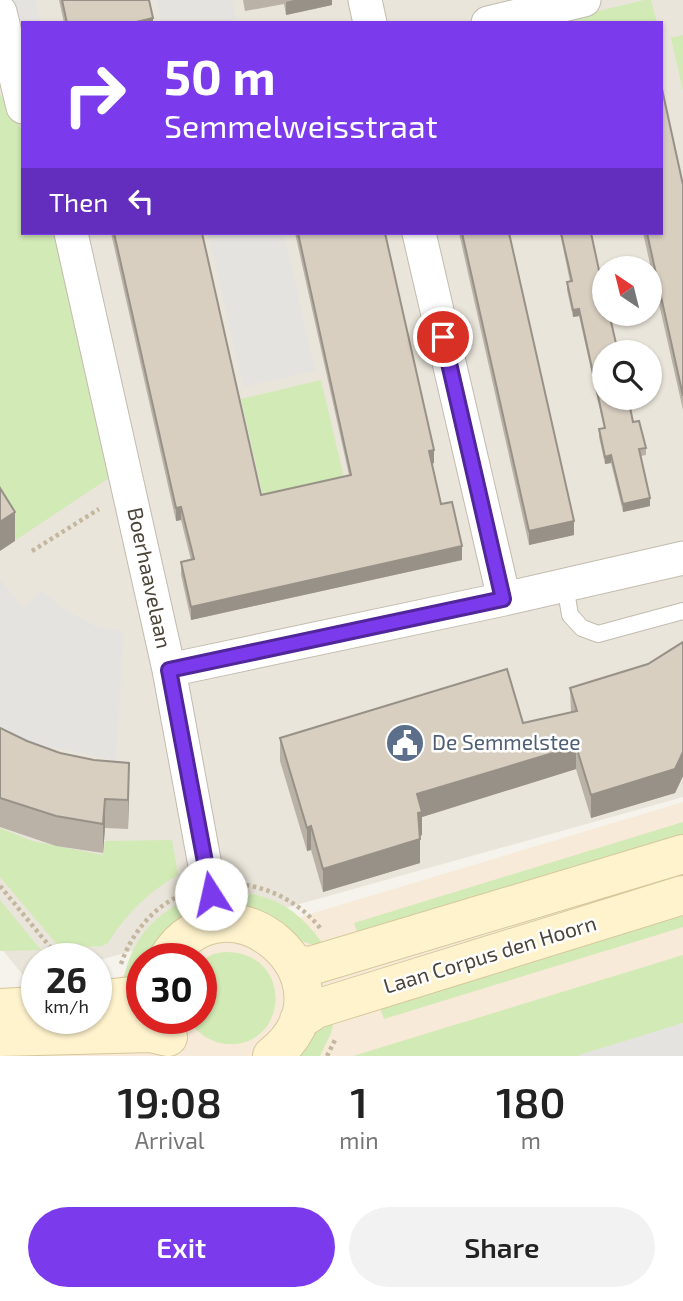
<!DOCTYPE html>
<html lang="en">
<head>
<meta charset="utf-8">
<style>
  body { margin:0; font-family:"Exo 2",sans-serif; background:#f2f2f2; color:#222; height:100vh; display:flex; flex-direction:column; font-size:26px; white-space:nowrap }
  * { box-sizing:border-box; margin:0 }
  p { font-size:23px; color:#767676 }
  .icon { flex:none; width:38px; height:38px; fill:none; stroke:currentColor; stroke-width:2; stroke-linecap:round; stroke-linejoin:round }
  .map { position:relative; height:1056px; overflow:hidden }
  .details { display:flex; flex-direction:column; background:#fff; flex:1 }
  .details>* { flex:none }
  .guide { position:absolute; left:21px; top:21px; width:642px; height:214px; border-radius:0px; box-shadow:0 2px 5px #0004; background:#7c3aed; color:#fff; overflow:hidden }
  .needle { width:46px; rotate:325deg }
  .buttons { position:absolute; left:592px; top:256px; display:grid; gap:14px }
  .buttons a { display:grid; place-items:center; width:70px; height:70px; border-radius:50%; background:#fff; box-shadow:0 2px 5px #0004; font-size:35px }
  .speed { position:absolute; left:21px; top:943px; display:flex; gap:14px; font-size:35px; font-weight:700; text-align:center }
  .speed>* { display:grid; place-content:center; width:91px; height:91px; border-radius:50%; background:#fff; box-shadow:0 2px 5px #0004; line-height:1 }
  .speed small { font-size:18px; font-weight:400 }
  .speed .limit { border:10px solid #d22; background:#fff; color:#111 }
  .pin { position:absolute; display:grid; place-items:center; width:60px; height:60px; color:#fff; margin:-30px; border:4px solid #fff; border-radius:50%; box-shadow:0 2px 7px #0007 }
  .me { position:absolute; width:77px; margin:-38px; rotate:350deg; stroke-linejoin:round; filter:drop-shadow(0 0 5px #0008) }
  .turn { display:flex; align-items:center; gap:24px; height:147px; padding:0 28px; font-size:32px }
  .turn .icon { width:91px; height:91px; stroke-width:2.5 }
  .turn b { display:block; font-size:49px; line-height:60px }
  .then { display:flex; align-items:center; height:66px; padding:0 28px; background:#0003; gap:14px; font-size:26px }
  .eta { display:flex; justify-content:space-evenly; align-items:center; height:119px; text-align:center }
  .eta b { font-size:42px; font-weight:600; line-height:49px }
  .primary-button { display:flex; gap:14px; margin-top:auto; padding:14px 28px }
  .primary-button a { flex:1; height:80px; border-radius:42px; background:#7c3aed; color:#fff; font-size:28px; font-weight:600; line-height:80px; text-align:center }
  .primary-button a+a { background:#f2f2f2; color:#222 }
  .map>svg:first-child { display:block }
  .residential { fill:#eae5da; fill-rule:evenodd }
  .commercial { fill:#f7ead8 }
  .green { fill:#d2eab5 }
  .parking { fill:#e5e3e0 }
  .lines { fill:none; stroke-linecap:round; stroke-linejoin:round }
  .lane-casing { stroke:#c2bbae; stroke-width:18 }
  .street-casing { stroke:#c2bbae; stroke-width:35 }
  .secondary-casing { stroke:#d6c79b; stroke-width:40 }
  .path { stroke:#c4b79f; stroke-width:4.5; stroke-dasharray:3.5 3.5; stroke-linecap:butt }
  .lane { stroke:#fff; stroke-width:16 }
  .street { stroke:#fff; stroke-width:33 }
  .secondary { stroke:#fff3cd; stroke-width:38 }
  .wall { fill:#bab2a6 }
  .shaded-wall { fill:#979187 }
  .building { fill:#d8cfc1; stroke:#979187; stroke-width:2 }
  .route-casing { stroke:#51269a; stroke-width:18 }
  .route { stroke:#7c3aed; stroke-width:12 }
  .labels { text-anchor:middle; stroke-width:5; stroke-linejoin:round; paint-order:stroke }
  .street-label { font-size:21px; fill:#4b4439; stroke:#fff }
  .service-label { font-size:21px; fill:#4e5e75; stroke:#fff; text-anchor:start }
</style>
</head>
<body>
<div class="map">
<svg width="683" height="1056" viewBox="0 0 683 1056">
  <rect width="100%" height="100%" fill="#f6f3ec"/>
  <path class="residential" d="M0,0h683v797l-587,164v-2h-59v19l-10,2 -27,-33zM23,23h639v210h-639zM604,268h45v45h-45zM604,352h45v45h-45z"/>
  <path class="commercial" d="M683,802v254h-683l96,-38v-29l46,-24v53h59v-59h-41z"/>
  <path class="green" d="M644,0h7l6,23h-109z
    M683,35v56l-12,-53z
    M0,94l23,38v101h32l60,241 -99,66 -16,-25z
    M321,380l24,102 -81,19 -23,-102z
    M683,822v21l-323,97 -6,-17z
    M0,828l32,13 71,14 2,-14 67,-1 6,35c-31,18 -51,38 -70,68l-6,3 -42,2 -60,-71z
    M231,891c42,3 70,20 93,55 -29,-1 -76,-32 -93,-55z
    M188,899l-5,21 -33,39h-8v11l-19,11c8,-39 28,-65 65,-82z
    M0,900l41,50 -41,1z
    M683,905v22l-299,92 -6,-16z
    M224,952c70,-2 66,95 4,92 -18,-1 -31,-11 -40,-25l13,-1v-57l12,-7z
    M683,955v68l-103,33h-227z
    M335,1017l-4,16 -11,23h-26l13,-19z"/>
  <path class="parking" d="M11,0h24l6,23h-18v27z
    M156,0h76l5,20 -12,3h-64z
    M208,233h76l31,138 -72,16z
    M0,579l24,29 17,-18 23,19 31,17 29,6 -8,129 -63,-14 -9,19 -44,-20z
    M683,1023v33h-103l-1,-1z"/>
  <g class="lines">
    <defs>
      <path id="lane" d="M565,585l5,30 12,13 16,6 85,-23"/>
      <path id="street" d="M365,0l5,23
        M0,12l23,95
        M488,23l96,-23
        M71,233l98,437 47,255
        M419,233l85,366
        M169,670l335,-71 179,-41"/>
      <path id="secondary" d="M167,959c61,-97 198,24 105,97
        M295,964l15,2 373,-112
        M96,1000l46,-5
        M0,1008l37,-2
        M299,1020l17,-11 367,-114
        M0,1037l150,-4 18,4"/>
    </defs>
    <use href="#lane" class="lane-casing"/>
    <use href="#street" class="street-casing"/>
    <use href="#secondary" class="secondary-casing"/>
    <path class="path" d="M32,551l67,-42
      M239,884c33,4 61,19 82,45
      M0,886l60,73
      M121,964c10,-29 30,-55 58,-68
      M327,1056l8,-16"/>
    <use href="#lane" class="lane"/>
    <use href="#street" class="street"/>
    <use href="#secondary" class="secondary"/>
  </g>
  <path class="wall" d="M59,0h90l4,23h-89z
    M243,0h89v5l-46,10 -2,-11 -39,7z
    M683,185v225l-40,-177h19z
    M111,233h91l59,262 88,-20 -54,-242h90l49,230 -2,1 9,40 21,56 -271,60 -10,-45v-13l10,-2 -10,-40 -5,1z
    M459,233h50l65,302 -45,10z
    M560,233h31l13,80 29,109 13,26v7l-5,1 9,50 -27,6 -12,-49 -6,1 -6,-27v-8l5,-1 -25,-112 -6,1 -6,-27v-8h3z
    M683,642v134l-8,17 -84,25 -15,-49 -154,48v18l-2,1v27l-97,29 -12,-42 -4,1 -27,-90v-23l243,-15 48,-11 -1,-24 78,-24z
    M0,728l129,64 -1,37 -23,-1 -2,25 -47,-7 -56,-19z"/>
  <path class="shaded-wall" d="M294,0h38v5l-46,10v-13z
    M153,18v5h-21z
    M579,309v7l-6,1v-7z
    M434,450v13l-5,1v-13z
    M611,455v8l-6,1v-7z
    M650,498v8l-27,6v-8z
    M181,507v13l-5,1v-13z
    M15,512v29l-15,10v-29z
    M574,521v14l-45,10v-14z
    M462,546v14l-271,60v-13z
    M576,746v23l-154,48v18l-4,2 -1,-43z
    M683,752v24l-8,17 -84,25v-23z
    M129,763v29l-1,37v-29z
    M105,799v29l-2,25v-29z
    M311,826v24l-4,1v-23z
    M420,839v24l-97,29v-23z"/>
  <path class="building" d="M62,0h87l4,18 -21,5h-65z
    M662,89l21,96v211l-36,-163h15z
    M114,233h88l59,262 90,-20 -53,-242h87l49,217 -5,1 12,53 11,-2 10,44 -271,61 -10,-45 13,-3 -13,-52 -5,1z
    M462,233h47l65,288 -45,10z
    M561,233h30l9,42 4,-1v39h5l9,39h-14v45h24l5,25 6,-1 7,27 -7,1 11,49 -27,6 -12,-49 -6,2 -6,-28 6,-1 -26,-119 -6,1 -6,-28 5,-1z
    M0,488l15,24 -15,10z
    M683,642v110l-8,17 -84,26 -15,-49 -159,48 5,18 -4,1 2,26 -97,30 -12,-43 -4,2 -27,-90 227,-69 16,54 54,-12 -7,-23 78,-24z
    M0,728l27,13 33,12 34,7 35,3 -1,37 -23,-1 -2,25 -47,-8 -56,-18z"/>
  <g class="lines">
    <defs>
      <path id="route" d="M211,894l-42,-224 334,-71 -60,-262"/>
    </defs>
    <use href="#route" class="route-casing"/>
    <use href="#route" class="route"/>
  </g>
  <defs>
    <symbol id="civic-disc" viewBox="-11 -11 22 22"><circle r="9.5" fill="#5c6f8a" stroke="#fff"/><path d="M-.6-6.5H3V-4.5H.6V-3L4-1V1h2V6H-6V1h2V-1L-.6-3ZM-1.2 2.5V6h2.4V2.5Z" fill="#fff"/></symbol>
  </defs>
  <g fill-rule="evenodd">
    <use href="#civic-disc" x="383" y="721" width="44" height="44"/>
  </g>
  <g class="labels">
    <g class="street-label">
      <text transform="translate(149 578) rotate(78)" y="7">Boerhaavelaan</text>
      <text transform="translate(490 955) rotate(-17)" y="7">Laan Corpus den Hoorn</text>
    </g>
    <g class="service-label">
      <text x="432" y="750">De Semmelstee</text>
    </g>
  </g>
</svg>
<div class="buttons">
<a><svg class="needle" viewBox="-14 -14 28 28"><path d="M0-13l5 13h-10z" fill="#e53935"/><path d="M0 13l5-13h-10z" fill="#767676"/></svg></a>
<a><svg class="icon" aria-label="search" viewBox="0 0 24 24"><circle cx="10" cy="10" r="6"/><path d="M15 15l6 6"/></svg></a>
</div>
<div class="speed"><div>26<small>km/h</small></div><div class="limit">30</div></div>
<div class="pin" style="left:443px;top:337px;background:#d93025"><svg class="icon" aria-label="arrive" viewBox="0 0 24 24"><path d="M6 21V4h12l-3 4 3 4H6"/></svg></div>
<svg class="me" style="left:211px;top:894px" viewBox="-20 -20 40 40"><circle r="19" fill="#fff"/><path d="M0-13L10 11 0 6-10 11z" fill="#7c3aed"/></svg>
<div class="guide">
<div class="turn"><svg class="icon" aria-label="right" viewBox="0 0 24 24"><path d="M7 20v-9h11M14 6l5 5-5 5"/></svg><div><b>50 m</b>Semmelweisstraat</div></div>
<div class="then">Then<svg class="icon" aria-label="left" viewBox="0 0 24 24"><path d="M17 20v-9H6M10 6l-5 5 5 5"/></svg></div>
</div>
</div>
<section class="details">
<div class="eta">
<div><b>19:08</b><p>Arrival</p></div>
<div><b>1</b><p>min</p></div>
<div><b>180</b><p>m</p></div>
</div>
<div class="primary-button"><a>Exit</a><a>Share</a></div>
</section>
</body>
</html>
